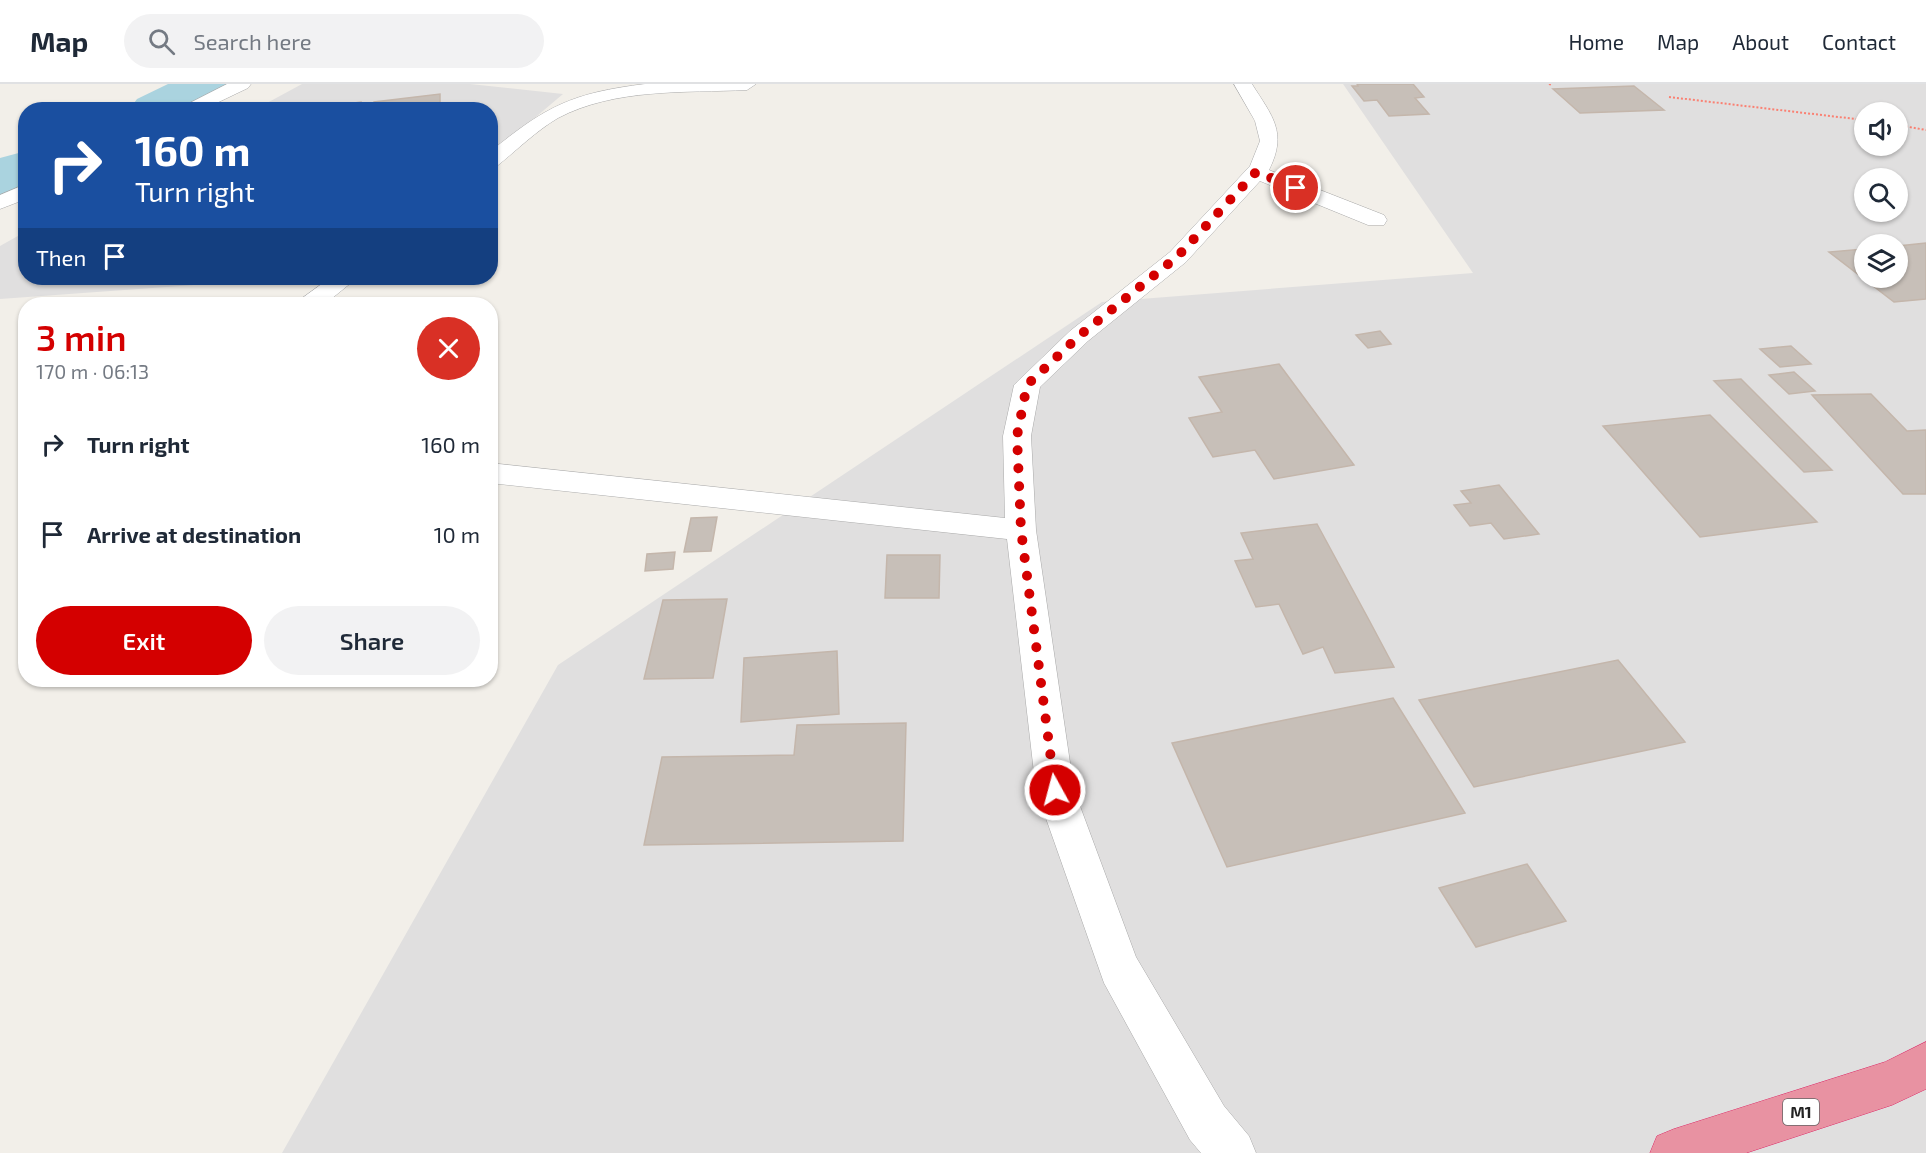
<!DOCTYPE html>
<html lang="en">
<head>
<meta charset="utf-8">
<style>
  body { margin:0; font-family:"Exo 2",sans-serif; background:#f2f2f3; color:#1f2937; height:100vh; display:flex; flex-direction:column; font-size:22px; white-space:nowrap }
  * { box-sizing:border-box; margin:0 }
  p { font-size:20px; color:#747a83 }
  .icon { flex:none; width:33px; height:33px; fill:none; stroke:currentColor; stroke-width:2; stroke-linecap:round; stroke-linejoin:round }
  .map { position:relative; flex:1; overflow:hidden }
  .panel { position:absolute; left:18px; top:213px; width:480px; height:390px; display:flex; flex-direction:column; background:#fff; border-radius:24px; box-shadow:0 2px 4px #0004 }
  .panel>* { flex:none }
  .top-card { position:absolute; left:18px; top:18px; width:480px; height:183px; border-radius:24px; box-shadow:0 2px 4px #0004; background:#1a4fa0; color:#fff; overflow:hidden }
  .fabs { position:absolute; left:1854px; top:18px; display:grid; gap:12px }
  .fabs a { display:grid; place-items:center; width:54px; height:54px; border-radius:50%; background:#fff; box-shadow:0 2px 4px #0004; font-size:30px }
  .pin { position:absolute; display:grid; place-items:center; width:51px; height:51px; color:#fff; margin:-26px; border:3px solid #fff; border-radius:50%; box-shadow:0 2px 6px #0007 }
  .me { position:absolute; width:66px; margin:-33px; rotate:353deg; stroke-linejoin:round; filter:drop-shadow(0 0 4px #0008) }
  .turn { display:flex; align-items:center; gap:21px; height:126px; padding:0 18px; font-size:27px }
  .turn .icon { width:78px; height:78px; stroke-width:2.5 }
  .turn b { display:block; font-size:42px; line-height:51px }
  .then { display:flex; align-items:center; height:57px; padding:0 18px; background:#0003; gap:12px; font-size:22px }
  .round { display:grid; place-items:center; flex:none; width:63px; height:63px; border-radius:32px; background:#f2f2f3 }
  .overview { display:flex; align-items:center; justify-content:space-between; height:102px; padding:0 18px }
  h1 { font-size:36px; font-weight:600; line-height:45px; color:#d40000 }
  .button { display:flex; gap:12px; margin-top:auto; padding:12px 18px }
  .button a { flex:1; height:69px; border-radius:36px; background:#d40000; color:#fff; font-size:24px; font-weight:600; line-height:69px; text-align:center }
  .button a+a { background:#f2f2f3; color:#1f2937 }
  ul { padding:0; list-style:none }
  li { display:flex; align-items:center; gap:18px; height:90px; padding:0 18px }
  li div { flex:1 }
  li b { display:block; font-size:22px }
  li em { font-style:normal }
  header { display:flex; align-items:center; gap:36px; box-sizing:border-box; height:84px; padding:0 30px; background:#fff; border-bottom:2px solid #e0e1e3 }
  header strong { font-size:28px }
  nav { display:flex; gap:33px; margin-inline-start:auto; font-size:21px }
  .search { width:420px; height:54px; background:#f2f2f3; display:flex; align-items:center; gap:15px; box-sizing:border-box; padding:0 21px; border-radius:33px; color:#747a83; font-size:22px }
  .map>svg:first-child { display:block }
  .residential { fill:#e0dfdf; fill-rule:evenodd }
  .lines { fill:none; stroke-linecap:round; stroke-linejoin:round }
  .river { fill:#aad3df; fill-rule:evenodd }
  .building { fill:#c7bfb8; stroke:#c4b6ab; stroke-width:1.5 }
  .street-casing { stroke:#a9a9a9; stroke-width:1 }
  .highway-casing { stroke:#dc2a67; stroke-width:1 }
  .path { stroke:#fa8072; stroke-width:2; stroke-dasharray:2 2; stroke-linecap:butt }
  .street { fill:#fff; fill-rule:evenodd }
  .highway { fill:#e892a2; fill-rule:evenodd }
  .route { stroke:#d40000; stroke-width:10; stroke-dasharray:0 18 }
  .labels { text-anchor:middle; stroke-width:4.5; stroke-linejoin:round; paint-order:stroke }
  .shield { fill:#fff; stroke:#646464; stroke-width:1.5 }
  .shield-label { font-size:16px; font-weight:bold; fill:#222 }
</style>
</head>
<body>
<header>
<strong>Map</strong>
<div class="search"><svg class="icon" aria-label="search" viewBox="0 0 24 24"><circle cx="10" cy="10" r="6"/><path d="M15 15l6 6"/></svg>Search here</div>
<nav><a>Home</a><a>Map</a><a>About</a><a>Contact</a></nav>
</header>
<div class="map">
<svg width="1926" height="1069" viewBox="0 0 1926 1069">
  <rect width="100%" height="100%" fill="#f2efe9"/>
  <path class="residential" d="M302,0h168l93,10 -72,61 -1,-45h-236z
    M1343,0h583v1069h-1644l276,-488 544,-363 371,-29zM1864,28h34v34h-34zM1864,94h34v34h-34zM1864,160h34v34h-34z
    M25,148l1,46h264l-290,21v-53z"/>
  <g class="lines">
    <path class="river" d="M168,0h68c-24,34 -70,26 -107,26l8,-11z
      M26,67v39l-26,8v-40z"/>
  </g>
  <path class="building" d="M1357,0h56l11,13 -9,1 14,16 -40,2 -12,-16 -13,1 -12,-15h6z
    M1634,2l30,24 -84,3 -27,-24z
    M440,10v16h-67l1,-8z
    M361,18l-1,8h-53v-1z
    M1926,159v56l-32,3 -65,-50 35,-3v29h34v-32z
    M1380,247l11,13 -23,4 -12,-13z
    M1791,262l20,18 -31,3 -20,-18z
    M1279,280l75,101 -80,14 -19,-29 -42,7 -24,-39 33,-6 -23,-35z
    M1794,288l21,19 -26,3 -20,-19z
    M1741,295l91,91 -28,2 -90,-91z
    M1871,310l36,37 19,-1v64h-23l-91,-99z
    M1710,331l107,107 -117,15 -97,-111z
    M1499,401l40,49 -35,5 -13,-16 -21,3 -16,-21 17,-2 -10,-12z
    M717,433l-6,34 -27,1 7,-34z
    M1317,440l52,96 25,47 -59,6 -12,-26 -20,7 -24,-50 -23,3 -21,-46 18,-2 -12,-26z
    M675,468l-2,17 -28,2 2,-17z
    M887,471h53l-1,43h-54z
    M727,515l-14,79 -69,1 19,-79z
    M837,567l2,63 -98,8 3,-64z
    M1618,576l67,82 -211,45 -55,-87z
    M1393,614l72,115 -238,54 -55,-124z
    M906,639l-3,118 -259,4 18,-88 132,-2 3,-30z
    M1527,780l39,57 -90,26 -37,-59z"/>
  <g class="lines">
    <defs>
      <path id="street" d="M227,0h24l-3,4 -46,22h-26z
        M645,0h111l-9,6c-62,3 -132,-2 -189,28 -22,13 -41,32 -61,48l-7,2v-16c56,-46 82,-59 155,-68z
        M1234,0h18c20,32 36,48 17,86l115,45 3,5 -3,5h-16l-108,-44 -74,81 -98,79 -48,46 -9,49 5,94 38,260 62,167 88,149 25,30 7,17h-55l-11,-13 -86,-157 -68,-193 -29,-251 -517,-56v-20l515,55 -2,-82 11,-51 56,-54 100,-79 80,-86 10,-25 -5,-20z
        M26,100v15l-26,10v-14z
        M330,194h27l-32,26h-27l3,-5z"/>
      <path id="highway" d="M1926,958v47l-34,16 -146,48h-96l7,-17 17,-7 211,-67z"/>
    </defs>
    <use href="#street" class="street-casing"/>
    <use href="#highway" class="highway-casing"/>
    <path class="path" d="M1549,0l3,1
      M1669,13l195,23
      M1898,41l28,5"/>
    <use href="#street" class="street"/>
    <use href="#highway" class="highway"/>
  </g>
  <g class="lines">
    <path class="route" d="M1055,706l-34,-260 -4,-94 10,-51 52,-49 99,-80 78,-84 40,16"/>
  </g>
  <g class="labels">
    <rect class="shield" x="1783" y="1015" width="36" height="26" rx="4.5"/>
    <g class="shield-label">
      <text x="1801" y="1034">M1</text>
    </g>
  </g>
</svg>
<div class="fabs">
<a><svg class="icon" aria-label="sound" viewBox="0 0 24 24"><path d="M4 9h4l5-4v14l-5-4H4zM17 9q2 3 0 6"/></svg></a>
<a><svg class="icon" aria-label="search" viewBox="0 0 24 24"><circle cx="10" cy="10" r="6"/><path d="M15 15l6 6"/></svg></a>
<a><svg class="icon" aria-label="layers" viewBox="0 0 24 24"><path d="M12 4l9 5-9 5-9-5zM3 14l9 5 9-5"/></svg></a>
</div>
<div class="pin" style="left:1296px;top:104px;background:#d93025"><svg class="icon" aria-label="arrive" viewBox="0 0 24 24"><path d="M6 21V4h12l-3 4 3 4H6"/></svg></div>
<svg class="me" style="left:1055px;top:706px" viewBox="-20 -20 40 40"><circle r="17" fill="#d40000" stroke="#fff" stroke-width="3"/><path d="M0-11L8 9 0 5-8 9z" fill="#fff"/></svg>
<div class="top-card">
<div class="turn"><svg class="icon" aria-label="right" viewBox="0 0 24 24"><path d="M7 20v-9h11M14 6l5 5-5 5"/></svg><div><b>160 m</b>Turn right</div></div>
<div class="then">Then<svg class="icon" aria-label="arrive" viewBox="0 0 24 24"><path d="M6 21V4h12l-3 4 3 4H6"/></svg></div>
</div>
<section class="panel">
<div class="overview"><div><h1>3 min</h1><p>170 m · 06:13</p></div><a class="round" style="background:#d93025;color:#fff"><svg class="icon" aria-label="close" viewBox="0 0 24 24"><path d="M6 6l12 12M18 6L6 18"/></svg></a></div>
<ul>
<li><svg class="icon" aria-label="right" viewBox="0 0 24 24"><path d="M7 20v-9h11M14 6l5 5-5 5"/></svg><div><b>Turn right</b></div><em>160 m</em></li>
<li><svg class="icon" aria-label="arrive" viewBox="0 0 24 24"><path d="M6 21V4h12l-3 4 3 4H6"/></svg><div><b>Arrive at destination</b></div><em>10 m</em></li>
</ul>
<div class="button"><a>Exit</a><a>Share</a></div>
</section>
</div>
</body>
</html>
